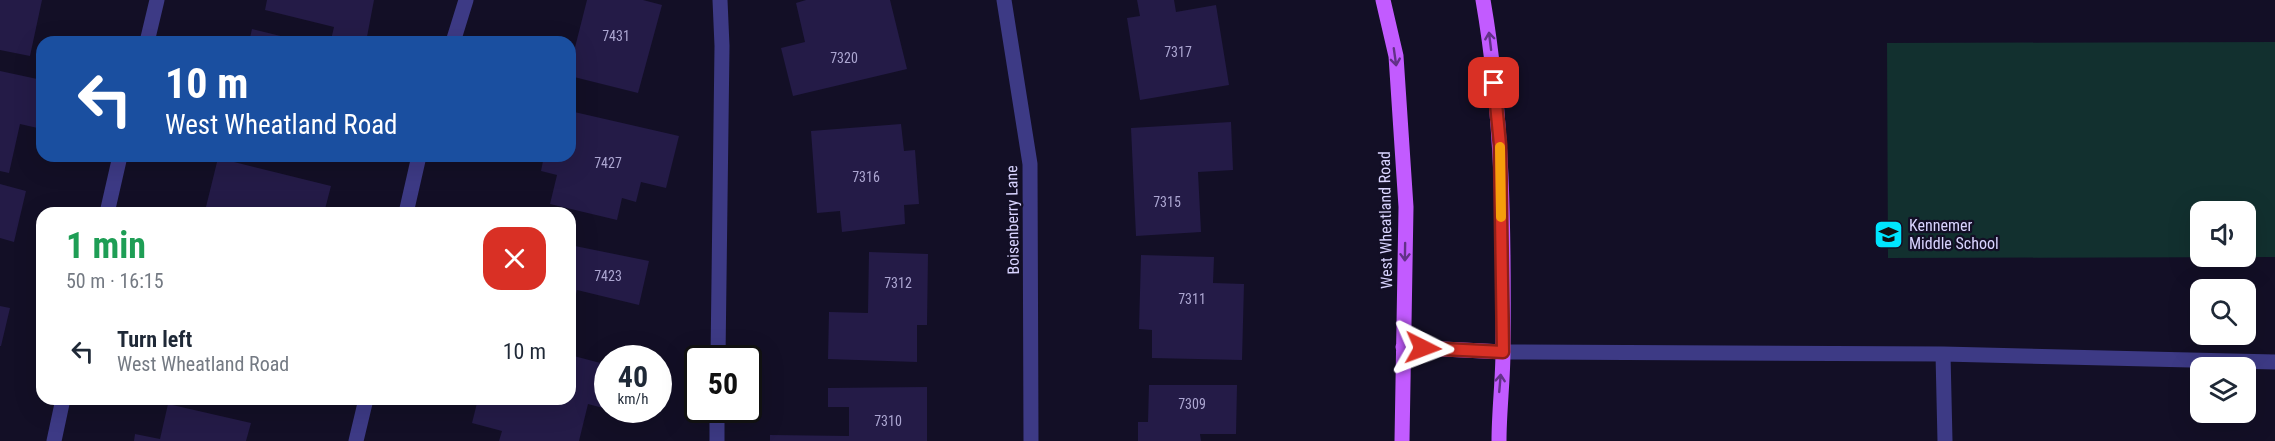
<!DOCTYPE html>
<html lang="en">
<head>
<meta charset="utf-8">
<style>
  body { margin:0; font-family:"Roboto Condensed",sans-serif; background:#f6f6f7; color:#1f2937; height:100vh; display:flex; flex-direction:column; font-size:22px; white-space:nowrap }
  * { box-sizing:border-box; margin:0 }
  p { font-size:20px; color:#747a83 }
  .icon { flex:none; width:33px; height:33px; fill:none; stroke:currentColor; stroke-width:2; stroke-linecap:round; stroke-linejoin:round }
  .map { position:relative; flex:1; overflow:hidden }
  .sheet { position:absolute; left:36px; top:207px; width:540px; height:198px; display:flex; flex-direction:column; background:#fff; border-radius:18px; box-shadow:0 6px 24px #0002 }
  .sheet>* { flex:none }
  .banner { position:absolute; left:36px; top:36px; width:540px; height:126px; border-radius:18px; box-shadow:0 6px 24px #0002; background:#1a4fa0; color:#fff; overflow:hidden }
  .controls { position:absolute; left:2190px; top:201px; display:grid; gap:12px }
  .controls a { display:grid; place-items:center; width:66px; height:66px; border-radius:12px; background:#fff; box-shadow:0 6px 24px #0002; font-size:30px }
  .speed { position:absolute; left:594px; top:345px; display:flex; gap:12px; font-size:30px; font-weight:700; text-align:center }
  .speed>* { display:grid; place-content:center; width:78px; height:78px; border-radius:50%; background:#fff; box-shadow:0 6px 24px #0002; line-height:1 }
  .speed small { font-size:15px; font-weight:400 }
  .speed .limit { border:3px solid #111; border-radius:9px; background:#fff; color:#111 }
  .pin { position:absolute; display:grid; place-items:center; width:51px; height:51px; color:#fff; margin:-26px; border-radius:12px; box-shadow:0 3px 9px #0006 }
  .me { position:absolute; width:66px; margin:-33px; rotate:93deg; stroke-linejoin:round; filter:drop-shadow(0 0 4px #0008) }
  .turn { display:flex; align-items:center; gap:21px; height:126px; padding:0 30px; font-size:27px }
  .turn .icon { width:78px; height:78px; stroke-width:2.5 }
  .turn b { display:block; font-size:42px; line-height:51px }
  .round { display:grid; place-items:center; flex:none; width:63px; height:63px; border-radius:18px; background:#f6f6f7 }
  .headline { display:flex; align-items:center; justify-content:space-between; height:102px; padding:0 30px }
  h1 { font-size:36px; font-weight:700; line-height:45px; color:#1e9e55 }
  ul { padding:0; list-style:none }
  li { display:flex; align-items:center; gap:18px; height:84px; padding:0 30px }
  li div { flex:1 }
  li b { display:block; font-size:22px }
  li em { font-style:normal }
  .map>svg:first-child { display:block }
  .green { fill:#12302f; fill-rule:evenodd }
  .building { fill:#241b47 }
  .lines { fill:none; stroke-linecap:round; stroke-linejoin:round }
  .minor { stroke:#3d3a85; stroke-width:15 }
  .major { stroke:#c25bff; stroke-width:15 }
  .oneway { stroke:#623188 }
  .route-casing { stroke:#8d1f18; stroke-width:15 }
  .route { stroke:#d93025; stroke-width:10 }
  .slow { stroke:#f59e0b; stroke-width:10 }
  .labels { text-anchor:middle; stroke-width:4.5; stroke-linejoin:round; paint-order:stroke }
  .number-label { font-size:14px; fill:#aca6d1 }
  .street-label { font-size:16px; fill:#d9d4ff; stroke:#130f26 }
  .poi-label { font-size:16px; fill:#d9d4ff; stroke:#130f26; text-anchor:start }
</style>
</head>
<body>
<div class="map">
<svg width="2275" height="441" viewBox="0 0 2275 441">
  <rect width="100%" height="100%" fill="#130f26"/>
  <path class="green" d="M2275,42v215l-387,1 -1,-215zM2200,212h46v44h-46z"/>
  <path class="building" d="M0,0h42l-12,56 -30,-6z
    M267,0h107l-8,42h-26l-9,-2 3,-13 -69,-17z
    M587,0h56l19,5 -24,88 -68,-17v-9z
    M806,0h84l17,69 -114,27 -12,-48 24,-6 -9,-39z
    M1137,0h37l2,12 40,-7 13,80 -89,15 -13,-82 13,-2z
    M252,29l49,12v1h-52z
    M0,71l42,9v49l-22,-5 -11,49 -9,-2z
    M570,111l109,25 -13,52 -25,-6 -5,20 -14,-4 -5,22 -67,-16 7,-29 -16,-4 3,-15h26z
    M1231,122l2,48 -35,2 3,60 -65,4 -5,-108z
    M901,124l3,27 11,-1 4,54 -15,1 1,19 -63,8 -2,-21 -23,2 -6,-82z
    M218,158l113,28 -7,27 -119,-2z
    M0,184l26,7 -12,51 -14,-4z
    M570,245l79,16 -10,44 -62,-15 -7,29z
    M869,252l59,2 -1,71h-10v37l-89,-3 1,-47 39,1z
    M1141,255l73,2 -1,26 31,1 -2,76 -90,-2v-28l-13,-1z
    M0,306l10,2 -9,38h-1z
    M570,355l38,10v26l-5,17 -15,-4 -9,37h-80l3,-10 -30,-8 6,-24h92z
    M1149,385h88l-1,49h-36l1,7h-63v-19h10z
    M927,387v54h-157v-6l79,1v-29h-21v-19z
    M168,404l83,19 -5,18h-112l1,-7 25,5z"/>
  <g class="lines">
    <path class="minor" d="M1004,0l26,164 1,277
      M147,42l10,-42
      M453,42l13,-42
      M107,213l13,-57
      M406,213l13,-57
      M1503,352l440,2 332,8
      M1943,354l2,87
      M718,358l4,-312 -2,-46
      M54,441l9,-42
      M356,441l10,-42
      M717,441v-31"/>
    <path class="major" d="M1383,0l13,56 10,151 -4,234
      M1483,0c20,115 21,233 20,350 0,30 -4,61 -4,91
      M1403,347l100,5"/>
  </g>
  <defs><path id="oneway-shaft" d="M-6 0H5M1.5-3L5.5 0L1.5 3" fill="none" stroke-width="1.6" stroke-linecap="round" stroke-linejoin="round" transform="scale(1.5)"/></defs>
  <g class="oneway">
    <use href="#oneway-shaft" transform="translate(1490 41) rotate(-97)"/>
    <use href="#oneway-shaft" transform="translate(1395 57) rotate(82)"/>
    <use href="#oneway-shaft" transform="translate(1405 252) rotate(91)"/>
    <use href="#oneway-shaft" transform="translate(1500 383) rotate(-85)"/>
  </g>
  <g class="lines">
    <defs>
      <path id="route" d="M1423,348l80,4 -3,-207 -6,-62"/>
    </defs>
    <use href="#route" class="route-casing"/>
    <use href="#route" class="route"/>
    <path class="slow" d="M1500,147l1,70"/>
  </g>
  <defs>
    <symbol id="school-square" viewBox="-11 -11 22 22"><rect x="-9" y="-9" width="18" height="18" rx="4" fill="#00e5ff" stroke="#130f26"/><path d="M0-5L7-2L0 1L-7-2ZM-4 1L0 2.5L4 1V4Q0 6-4 4Z" fill="#111"/></symbol>
  </defs>
  <g fill-rule="evenodd">
    <use href="#school-square" x="1872" y="218" width="33" height="33"/>
  </g>
  <g class="labels">
    <g class="number-label">
      <text x="616" y="41">7431</text>
      <text x="1178" y="57">7317</text>
      <text x="844" y="63">7320</text>
      <text x="608" y="168">7427</text>
      <text x="866" y="182">7316</text>
      <text x="1167" y="207">7315</text>
      <text x="608" y="281">7423</text>
      <text x="898" y="288">7312</text>
      <text x="1192" y="304">7311</text>
      <text x="1192" y="409">7309</text>
      <text x="888" y="426">7310</text>
    </g>
    <g class="street-label">
      <text transform="translate(1012 220) rotate(-91)" y="6">Boisenberry Lane</text>
      <text transform="translate(1385 220) rotate(-91)" y="6">West Wheatland Road</text>
    </g>
    <g class="poi-label">
      <text x="1909" y="231">Kennemer<tspan x="1909" dy="18">Middle School</tspan></text>
    </g>
  </g>
</svg>
<div class="controls">
<a><svg class="icon" aria-label="sound" viewBox="0 0 24 24"><path d="M4 9h4l5-4v14l-5-4H4zM17 9q2 3 0 6"/></svg></a>
<a><svg class="icon" aria-label="search" viewBox="0 0 24 24"><circle cx="10" cy="10" r="6"/><path d="M15 15l6 6"/></svg></a>
<a><svg class="icon" aria-label="layers" viewBox="0 0 24 24"><path d="M12 4l9 5-9 5-9-5zM3 14l9 5 9-5"/></svg></a>
</div>
<div class="speed"><div>40<small>km/h</small></div><div class="limit">50</div></div>
<div class="pin" style="left:1494px;top:83px;background:#d93025"><svg class="icon" aria-label="arrive" viewBox="0 0 24 24"><path d="M6 21V4h12l-3 4 3 4H6"/></svg></div>
<svg class="me" style="left:1423px;top:348px" viewBox="-20 -20 40 40"><path d="M0-17L14 15 0 8-14 15z" fill="#d93025" stroke="#fff" stroke-width="4"/></svg>
<div class="banner">
<div class="turn"><svg class="icon" aria-label="left" viewBox="0 0 24 24"><path d="M17 20v-9H6M10 6l-5 5 5 5"/></svg><div><b>10 m</b>West Wheatland Road</div></div>
</div>
<section class="sheet">
<div class="headline"><div><h1>1 min</h1><p>50 m · 16:15</p></div><a class="round" style="background:#d93025;color:#fff"><svg class="icon" aria-label="close" viewBox="0 0 24 24"><path d="M6 6l12 12M18 6L6 18"/></svg></a></div>
<ul>
<li><svg class="icon" aria-label="left" viewBox="0 0 24 24"><path d="M17 20v-9H6M10 6l-5 5 5 5"/></svg><div><b>Turn left</b><p>West Wheatland Road</p></div><em>10 m</em></li>
</ul>
</section>
</div>
</body>
</html>
